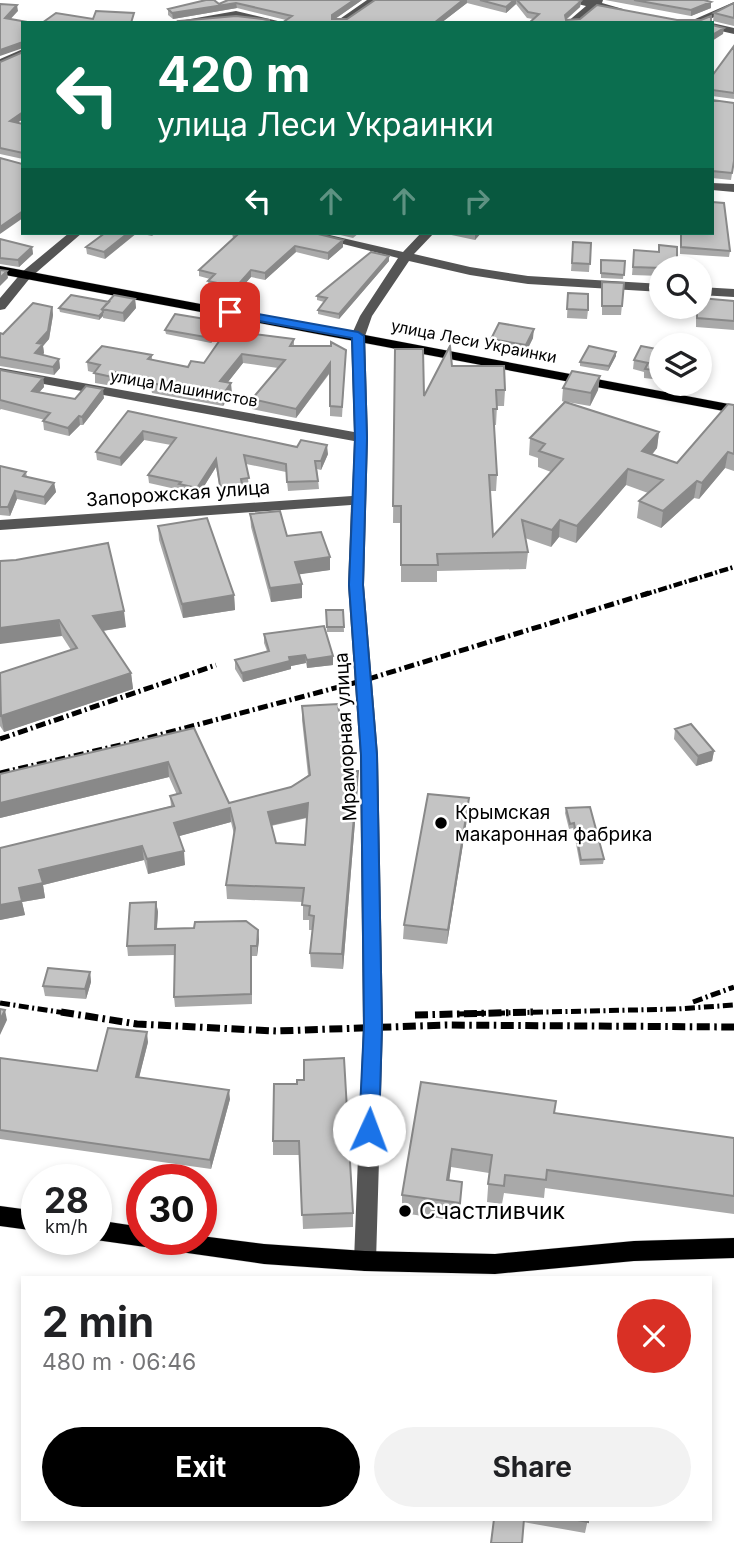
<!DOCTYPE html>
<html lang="en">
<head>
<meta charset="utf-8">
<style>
  body { margin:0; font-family:Inter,sans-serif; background:#f2f2f2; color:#202124; height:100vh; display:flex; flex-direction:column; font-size:26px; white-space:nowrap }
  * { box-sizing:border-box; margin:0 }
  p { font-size:23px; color:#757577 }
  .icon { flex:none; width:38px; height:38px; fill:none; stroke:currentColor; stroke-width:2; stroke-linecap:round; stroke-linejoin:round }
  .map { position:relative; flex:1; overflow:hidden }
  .sheet { position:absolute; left:21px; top:1276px; width:691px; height:245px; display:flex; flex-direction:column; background:#fff; border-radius:0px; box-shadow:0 4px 10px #0003 }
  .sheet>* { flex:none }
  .guide { position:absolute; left:21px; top:21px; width:693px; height:214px; border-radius:0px; box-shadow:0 4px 10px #0003; background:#0b6e4f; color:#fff; overflow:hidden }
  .buttons { position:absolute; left:649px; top:256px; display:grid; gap:14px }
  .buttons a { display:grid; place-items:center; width:63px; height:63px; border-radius:50%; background:#fff; box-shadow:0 4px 10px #0003; font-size:35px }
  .speed { position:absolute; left:21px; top:1164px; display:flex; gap:14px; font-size:35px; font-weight:700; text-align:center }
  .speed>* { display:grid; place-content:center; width:91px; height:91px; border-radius:50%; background:#fff; box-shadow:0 4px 10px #0003; line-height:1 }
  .speed small { font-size:18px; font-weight:400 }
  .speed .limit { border:10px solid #d22; background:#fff; color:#111 }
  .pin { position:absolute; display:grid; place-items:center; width:60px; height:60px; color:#fff; margin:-30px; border-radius:14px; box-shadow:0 4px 10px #0006 }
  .me { position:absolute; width:77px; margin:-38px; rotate:2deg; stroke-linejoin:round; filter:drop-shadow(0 0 5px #0008) }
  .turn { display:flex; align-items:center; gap:24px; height:147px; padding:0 21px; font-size:32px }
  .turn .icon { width:91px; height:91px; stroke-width:2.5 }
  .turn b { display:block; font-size:49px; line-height:60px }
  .lanes { display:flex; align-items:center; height:66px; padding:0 21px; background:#0003; justify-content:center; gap:35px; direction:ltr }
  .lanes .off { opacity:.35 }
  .round { display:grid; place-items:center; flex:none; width:74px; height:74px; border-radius:37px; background:#f2f2f2 }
  .headline { display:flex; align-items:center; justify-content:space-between; height:119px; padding:0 21px }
  h1 { font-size:42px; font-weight:700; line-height:52px }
  .button { display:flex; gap:14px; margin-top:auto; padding:14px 21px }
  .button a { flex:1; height:80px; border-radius:42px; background:#000; color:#fff; font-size:28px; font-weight:700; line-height:80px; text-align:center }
  .button a+a { background:#f2f2f2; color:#202124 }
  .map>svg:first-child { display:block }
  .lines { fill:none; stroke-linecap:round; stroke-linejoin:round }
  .major-casing { stroke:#dbdbdb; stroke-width:1 }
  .minor { fill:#555; fill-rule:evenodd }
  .major { fill:#000; fill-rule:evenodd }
  .rail-far2 { stroke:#000; stroke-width:4.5; stroke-dasharray:9 2.5 2 2.5; stroke-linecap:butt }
  .rail-far1 { stroke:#000; stroke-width:5; stroke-dasharray:10 3.5 2 3.5; stroke-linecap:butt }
  .rail { stroke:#000; stroke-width:7; stroke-dasharray:13 4.5 2.5 4.5; stroke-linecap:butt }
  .wall { fill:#a9a9a9; fill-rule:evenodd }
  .shaded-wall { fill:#898989 }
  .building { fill:#c4c4c4; stroke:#898989; stroke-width:2; fill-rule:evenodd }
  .route { fill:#1a73e8; stroke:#114b97; stroke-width:2 }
  .poi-dot { fill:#000; stroke:#fff; stroke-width:2.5 }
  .labels { text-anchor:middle; stroke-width:5; stroke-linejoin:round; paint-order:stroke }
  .far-street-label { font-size:16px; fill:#000; stroke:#fff }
  .street-label { font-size:19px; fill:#000; stroke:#fff }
  .poi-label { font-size:19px; fill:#000; stroke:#fff; text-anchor:start }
  .near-poi-label { font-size:23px; fill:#000; stroke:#fff; text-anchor:start }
</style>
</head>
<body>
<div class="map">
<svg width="734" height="1543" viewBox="0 0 734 1543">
  <rect width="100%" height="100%" fill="#fff"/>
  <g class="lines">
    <defs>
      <path id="major" d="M0,266l734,139v8l-734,-139z
        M0,1206l37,5v20l-37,-5z
        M96,1220l46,7v12h59v-3l63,8 101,7 130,3 139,-13 100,-3v20l-100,3 -139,13 -130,-3 -101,-7 -168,-24z"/>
    </defs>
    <use href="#major" class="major-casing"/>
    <path class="minor" d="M367,0h12l-33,23h-12z
      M561,0h42l-1,3 21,6 -5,3 -22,-4 -18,15h-12l20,-17z
      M734,2v7l-34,14h-14z
      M236,11l50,12c-17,0 -34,-6 -50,-6 -21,0 -45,6 -68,6z
      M712,23l22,5v6l-22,-5z
      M23,49v7l-23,10v-7z
      M712,183l22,1v8l-22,-2z
      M69,233h13l-52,45 -25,31 -5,1v-12l22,-26z
      M300,233h21l82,19 18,-19h13l-20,21 56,13 58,9 134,8v8l-134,-8 -58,-9 -61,-14 -37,55 -7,20 3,102 -4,147 14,170 5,271 -7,235 -3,7 -8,3 -8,-3 -3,-7 9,-235 -3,-271 -12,-170 3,-80 -351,25v-10l352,-24 2,-55 -354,-65v-8l354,64 -3,-96 9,-20 38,-58z
      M700,287l34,2v8l-34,-2z"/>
    <use href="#major" class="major"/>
    <path class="rail-far2" d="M643,595l91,-28"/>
    <path class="rail-far1" d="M0,739l216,-74
      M0,773l125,-29 240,-64 284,-87
      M693,1002l41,-15
      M0,1003l72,11
      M457,1014l220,-5 57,-4"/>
    <path class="rail" d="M61,1012l76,12 139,7 169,-6 289,2
      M415,1015l119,-3"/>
  </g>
  <path class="wall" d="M206,0h8l5,4 9,-4h134l-27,19h12l28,-19h202l4,1 -1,6 -14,13 14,-1 17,-14 80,15h24l10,-4v7h-182l4,-4 -6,-1 -11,-14 -10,9 -39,-10 -26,20h-159l4,-3 -49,-12 -64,11 -5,-4v-6z
    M605,0h99l7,8 -20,8z
    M734,3v23l-21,-5 1,-8z
    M734,46v53l-22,-3v-20z
    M23,52v67l-6,4 6,1v35l-23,-5v2v-94z
    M712,99l22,62 -3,19 -19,-2z
    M105,233v26l-18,-5 -1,-7z
    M138,233h18l-4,3z
    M232,233l111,7v7l-15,13 -32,-8 -31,28 -14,-3 -15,17 -27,-6 -1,-7 2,-2 -11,-3v-6l34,-32z
    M332,233h27l-6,5z
    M442,233h39l-6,7z
    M680,233h32l18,18 -1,6 -49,-3z
    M0,239l32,8 1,7 -14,13 -19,-3z
    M573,242l18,1 -2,29 -18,-1z
    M659,245l3,31 -30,-1 2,-25 24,2z
    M389,256v5l-50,58 -21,-5v-4l6,-8 -7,-2v-4z
    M625,261l-2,18 -22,-1v-13z
    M602,282l22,1 -3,32h-19z
    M568,293l20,17 -1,9 -20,-1z
    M135,299l1,9 -12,14 -21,-4v-2l-4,4 -39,-8 -1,-4z
    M734,301v29l-38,-3v-21z
    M52,307l1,8 -4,24 -6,7 1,7 -1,2 16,4 1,9 -6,7 -54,-9v-33l3,1z
    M223,326l-12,17 -45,-9 -1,-4z
    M257,328l1,6 36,5v7l52,4 -4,67 -12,-1v-43l-34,45 -44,-9v-10l26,-31 -35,-5 -16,20 5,10 -9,13 -71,-13 -1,-5 -34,-7 -4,5 -18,-3v-10l-7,-2 -1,-9 65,-7v5l36,7 16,-4z
    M533,338l-8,16 -35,-6 1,-9z
    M395,349l29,47 28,-30 53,24 -1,16h-7l-1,19h-2l3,50 -1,16h-6l3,45 58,-64 -13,-5v-9l-9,-3 1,-17 34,-36 -2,-1 1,-13 37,-12 -2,14 -8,16 -23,-4 92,30 -2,16 -5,7 25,8 57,-58v66l-9,-3 -26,31 -5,-1 -33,30 -24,-10 2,-17 9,-8 -22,-8 -50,58 -17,-6 -8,10 -26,-9 3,14 -2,17 -89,2v11h-36v-59h-8z
    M662,350v30l-18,-2v-6l-11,-3 1,-9z
    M616,356l-8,15 -28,-5v-4z
    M0,370l43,8 1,9 -5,5 36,7 29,-1 -21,27h-3l-11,11 -25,-6 -1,-9 2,-1 -44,-11 -1,1z
    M128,411l200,43 -7,16 -4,-1 2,20 -31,2 -2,-19 -40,-8 3,22 -6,1v6l-22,2 -5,-28 -18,29 -18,-3v-3l-31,-7 -1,-8 23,-30 -27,-5 -23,26 -24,-6 -1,-8z
    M0,466l26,6 1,5 27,6 2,9 -11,13 -28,-6 -7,17 -10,-1z
    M250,514l37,22 43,34 -32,4 4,10v14l-31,4 -20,-75z
    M158,526l76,69 1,15 -52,8 -24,-78z
    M0,561l126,66 -23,4 28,42 2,16 -129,43 -4,-6v-53l71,-23 -9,-14z
    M326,610h17l1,22h-17z
    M264,634l69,22v9l-26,3 -1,-5 -15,3v3l-48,13 -8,-13v-9l32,-9 -3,-8z
    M302,706l56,79 -15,184 -32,-2 -1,-14 3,-23h-4v-10h-6v-18l-76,-3 -1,-14 8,-51 -3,-12 -52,14 6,29 -37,9 -4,-14 -101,25 2,13 -23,4 3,13 -25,5v-72l171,-42 -1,-10 7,-1 -8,-18 -169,41v-44l194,-46 35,75 62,-16 17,-12 -6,-55zM307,818l-2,27 -29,-2 -5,-17z
    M675,729l39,22 -2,10 -16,5 -22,-27z
    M566,808l38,51 -1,5 -23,1 -7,-37 -4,1 -4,-16z
    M468,813l-21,131 -44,-5 1,-14z
    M156,902l2,10 -1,17 101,1 1,10 -2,16h-5v48l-77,3 -1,-10 1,-42 -47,1 -1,-10z
    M90,972l1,10 -5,17 -41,-3 -2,-10z
    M148,1042l-9,35 91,22 -19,70 -211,-30v-81l97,13z
    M304,1080l49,133v14l-50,2 -3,-74h-27v-14l24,-57z
    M421,1082l133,31 180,25v76l-189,-26 -1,10 -40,-5 -2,11 -15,-2 2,-29 -38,-6 -2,13 12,20 -3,21 -56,-8v-18z
    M494,1519h94l-3,14 -62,-11z"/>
  <path class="shaded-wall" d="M354,0h8l-30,21v-6z
    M463,0h4v3l-26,20h-7z
    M514,0h2v4l-10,9v-6z
    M581,1l-1,6 -16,14 1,-6z
    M711,2v6l-20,8v-6z
    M236,3l1,5 -64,11 -1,-6z
    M17,5l1,6 -12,13 -1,-6z
    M270,20v3h-24z
    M724,28l-1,6 -11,7v-6z
    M23,42v6l-23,8v-6z
    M23,112v7l-12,8 -1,-6z
    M23,211v7l-23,16v-7z
    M128,233h9l-32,26 -1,-7z
    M475,233h6l-6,7z
    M343,240v7l-15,13v-7z
    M295,246l1,6 -31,28v-7z
    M32,247l1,7 -14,13 -1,-7z
    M389,256v5l-50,58v-5z
    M251,270v7l-15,17v-7z
    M7,271l1,7 -8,8v-8z
    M135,299l1,9 -12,14 -1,-9z
    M52,307l1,8 -4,24 -6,7 1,7 -8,8 -1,-8 2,-10z
    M103,312v4l-4,4v-4z
    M223,322v4l-12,17v-5z
    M534,329l-1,9 -8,16 1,-9z
    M616,352v4l-8,15 1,-5z
    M242,354l1,9 -22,28 -1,-10z
    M59,359l1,9 -6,7 -1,-8z
    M330,363v9l-34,46v-9z
    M116,372l1,9 -4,5 -1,-9z
    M600,376l-2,14 -8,16 1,-13z
    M43,378l1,9 -11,12 -1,-8z
    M231,383l1,10 -9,13 -1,-10z
    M103,389l1,9 -21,27 -1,-8z
    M79,416l1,9 -11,11 -1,-8z
    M143,431l1,9 -23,26 -1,-8z
    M659,432l-2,16 -17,20 2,-17z
    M327,445l1,9 -7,16v-9z
    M728,452l-3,16 -26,31 3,-16z
    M216,459v8l-18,29 -1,-8z
    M628,469l-2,16 -50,58 1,-17z
    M697,481l-3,17 -33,30 2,-17z
    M54,483l2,9 -11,13 -1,-8z
    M15,491l2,8 -7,17 -2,-9z
    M560,520l-1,17 -8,10 1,-17z
    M330,557v13l-35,5v-13z
    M302,584v14l-31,4 -1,-14z
    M234,595l1,15 -52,8 -1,-14z
    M124,611l2,16 -31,5 -2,-16z
    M59,620l3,16 -62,8v-16z
    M305,655l1,8 -15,3v3l-48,13 -1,-9 47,-16z
    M333,656v9l-26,3v-8z
    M131,673l2,16 -129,43 -3,-16z
    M714,751l-2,10 -16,5 2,-10z
    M168,762l1,15 -169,41v-15z
    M358,771v14l-15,184 -1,-15z
    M469,798l-1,15 -21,131 1,-14z
    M308,803l1,14 -41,9v-14z
    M230,808l1,14 -55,15 -2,-14z
    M142,846l2,14 -101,25 2,13 -23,4 3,13 -25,5v-15l39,-35z
    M184,851l1,14 -37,9 -1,-15z
    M156,902l2,10 -2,26 -1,-9z
    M258,930l1,10 -2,16v-10z
    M90,972l1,10 -5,17 -1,-10z
    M5,1010l2,10 -7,15v-15z
    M147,1032l1,10 -11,44 -1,-9z
    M229,1090l1,9 -19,70 -1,-9z
    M452,1149l-1,18 -4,31v-18z"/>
  <path class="building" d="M206,0h8l5,4 9,-4h126l-22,15v4h15l28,-19h88l-29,23h-152l10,-7 -56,-13 -64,10 -4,-4z
    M480,0h34l-8,7z
    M517,0h60l4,1 -16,14 1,5 14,-1 17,-14 80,15h24l10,-4v7h-182l10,-9 -11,-2z
    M634,0h70l7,2 -20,8z
    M734,3v15l-20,-5z
    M0,4l17,1 -12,13 28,5h-10v19l-23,8z
    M96,11l38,2 -3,10h-89l14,-10 37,6z
    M236,16l34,4 -24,3h-67l-1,-2z
    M712,25l12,3 -12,7z
    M734,46v47l-22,-3v-14z
    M23,52v60l-13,9 13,3v29l-23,-5v-86z
    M712,99v1l22,3v58l-2,12 -20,-2z
    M0,158l22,6 1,-1v48l-23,16z
    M712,202l12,1 6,48 -49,-4v-14h31z
    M105,233h23l-24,19 -18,-5z
    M232,233h82l29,7 -15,13 -33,-7 -30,27 -14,-3 -15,17 -28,-6 7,-7 -16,-4 38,-35z
    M0,239l32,8 -14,13 -18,-2z
    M573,242l18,1 -1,21 -18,-1z
    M659,245l18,2v21h-15l-29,-1 1,-17 25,2z
    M371,252l18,4 -50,58 -21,-4 9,-12 -10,-2z
    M601,260l24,1 -1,14 -23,-2z
    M0,270l7,1 -7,7z
    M602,282l22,1 -2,23h-20z
    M568,293l20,1v16l-21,-1z
    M71,295l38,7 -7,7 1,3 -4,4 -40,-8z
    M114,295l21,4 -12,14 -21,-4z
    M700,298l34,3v20l-37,-3v-12h3z
    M33,303l19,4 -4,24 -11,12 6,1 -8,9 24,6 -6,8 -53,-10v-24l3,1z
    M175,314l48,8 -12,16 -46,-8z
    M499,323l35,6 -8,16 -35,-6z
    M231,324l26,4 -3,6 40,5 -4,7h41v-4l15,8 -4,57 -12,-1v-43l-34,46 -44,-10 33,-39 -43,-6 -22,27 11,2 -9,13 -71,-13 3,-3 -38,-8 -4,5 -18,-4 6,-8 -13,-3 15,-16 50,9 -4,4 40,8 3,-6 13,2z
    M450,346l2,20h52l1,24h-9l1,19h-4l4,66h-8l4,61 70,-77 -24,-8 6,-7 -15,-6 35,-36 94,30 -17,19 35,12 51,-59 6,1v49l-6,-2 -26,31 -5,-2 -34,30 -24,-10 24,-21 -35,-11 -51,57 -17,-6 -8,10 -30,-10 6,32 -91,2 1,11h-37v-59h-8l2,-157h28l1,47z
    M589,346l27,6 -7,14 -29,-4z
    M641,346l21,4v21l-17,-2 3,-6 -14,-3z
    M0,370l43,8 -11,13 43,8 11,-13 17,3 -21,28 -3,-1 -11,12 -25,-7 7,-8 -50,-13z
    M572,371l28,5 -9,17 -28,-5z
    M128,411l169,36 4,-7 26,5 -6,16h-6l3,20 -31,1 -1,-18 -42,-9 5,23 -8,1 1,5 -22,2 -4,-27 -19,29 -18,-4 2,-2 -33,-7 28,-37 -33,-7 -23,27 -24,-6z
    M0,466l26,6 -3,4 31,7 -10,14 -29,-6 -7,16h-8z
    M280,511l7,25 34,-4 9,25 -35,5 7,22 -32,4 -20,-74z
    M207,518l27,77 -52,9 -24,-78z
    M108,543l16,68 -31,5 38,57 -130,43 -1,-43 77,-25 -18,-28 -59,8v-67l16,-1z
    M326,610h17l1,17h-17z
    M324,626l9,30 -26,4 -2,-5 -16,2 1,4 -48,12 -7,-13 34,-9 -5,-17z
    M338,704l9,67h11l-16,183 -32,-1 4,-37 -5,-1 1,-9 -8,-1 2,-17 -78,-3 9,-57 -5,-20 -56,15 10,28 -37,8 -5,-13 -103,24 4,13 -24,5 3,13 -22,4v-57l174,-42 -4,-10 11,-3 -13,-31 -168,41v-29l194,-46 35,75 62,-16 19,-12 -8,-69zM308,803l-3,42 -29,-2 -8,-31z
    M691,724l23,27 -16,5 -23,-27z
    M428,794l41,4 -21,132 -44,-5z
    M590,807l14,52 -23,1 -7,-37 -4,1 -4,-16z
    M156,902l-1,27 39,-1 1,-6 51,-1 12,9 -1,16h-6v48l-77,3 1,-52 -48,1 3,-43z
    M48,968l42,4 -5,17 -42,-3z
    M0,1009l5,1 -5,10z
    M108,1028l39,4 -11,45 93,13 -19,70 -210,-30v-72l97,13z
    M344,1058l9,155 -51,2 -3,-74h-26l1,-57h23v-4h7v-20z
    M421,1082l135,19 -2,12 180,25v58l-187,-26 -1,10 -41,-5 -1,11 -16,-2 4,-29 -40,-6 -5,31 15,2 -2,21 -58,-8z
    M494,1519h30l-2,24h-31z
    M572,1519h16v3z"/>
  <path class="route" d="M230,309l128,23 6,4 3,102 -4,147 14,170 5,271 -3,104 -3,6 -7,2 -7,-2 -3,-6 5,-104 -3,-271 -12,-170 6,-147 -3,-100 -126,-23 -2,-3z"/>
  <g class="poi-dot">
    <circle cx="441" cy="823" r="7"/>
    <circle cx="405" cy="1211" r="7"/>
  </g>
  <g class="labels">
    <g class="far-street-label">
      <text transform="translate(474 341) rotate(11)" y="6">улица Леси Украинки</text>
      <text transform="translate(184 388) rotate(10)" y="6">улица Машинистов</text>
    </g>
    <g class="street-label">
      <text transform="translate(178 493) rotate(-4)" y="7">Запорожская улица</text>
      <text transform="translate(345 737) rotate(-93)" y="7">Мраморная улица</text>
    </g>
    <g class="poi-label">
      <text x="455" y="819">Крымская<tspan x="455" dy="22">макаронная фабрика</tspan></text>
    </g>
    <g class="near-poi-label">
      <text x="419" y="1219">Счастливчик</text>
    </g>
  </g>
</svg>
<div class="buttons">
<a><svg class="icon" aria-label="search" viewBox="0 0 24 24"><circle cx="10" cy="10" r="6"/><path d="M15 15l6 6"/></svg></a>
<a><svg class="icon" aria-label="layers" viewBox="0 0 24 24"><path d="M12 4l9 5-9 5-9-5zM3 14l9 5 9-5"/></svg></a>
</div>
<div class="speed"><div>28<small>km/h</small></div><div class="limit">30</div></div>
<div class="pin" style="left:230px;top:312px;background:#d93025"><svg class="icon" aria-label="arrive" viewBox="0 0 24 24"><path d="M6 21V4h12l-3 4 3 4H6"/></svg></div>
<svg class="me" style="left:369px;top:1130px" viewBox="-20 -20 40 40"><circle r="19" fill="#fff"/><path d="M0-13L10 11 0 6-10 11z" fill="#1a73e8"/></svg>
<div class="guide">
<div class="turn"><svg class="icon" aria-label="left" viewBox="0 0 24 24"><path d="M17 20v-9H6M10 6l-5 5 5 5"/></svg><div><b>420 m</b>улица Леси Украинки</div></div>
<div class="lanes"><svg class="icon" aria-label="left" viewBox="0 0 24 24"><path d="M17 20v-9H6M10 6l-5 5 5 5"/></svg><svg class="icon off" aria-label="ahead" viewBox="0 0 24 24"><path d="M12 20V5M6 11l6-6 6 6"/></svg><svg class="icon off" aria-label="ahead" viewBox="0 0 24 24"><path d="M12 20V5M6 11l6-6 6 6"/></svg><svg class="icon off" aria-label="right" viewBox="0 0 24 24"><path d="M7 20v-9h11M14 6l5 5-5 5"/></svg></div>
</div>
<section class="sheet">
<div class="headline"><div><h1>2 min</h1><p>480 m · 06:46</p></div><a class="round" style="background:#d93025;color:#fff"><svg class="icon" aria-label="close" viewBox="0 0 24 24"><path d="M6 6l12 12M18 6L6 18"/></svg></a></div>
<div class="button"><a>Exit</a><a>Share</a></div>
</section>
</div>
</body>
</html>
